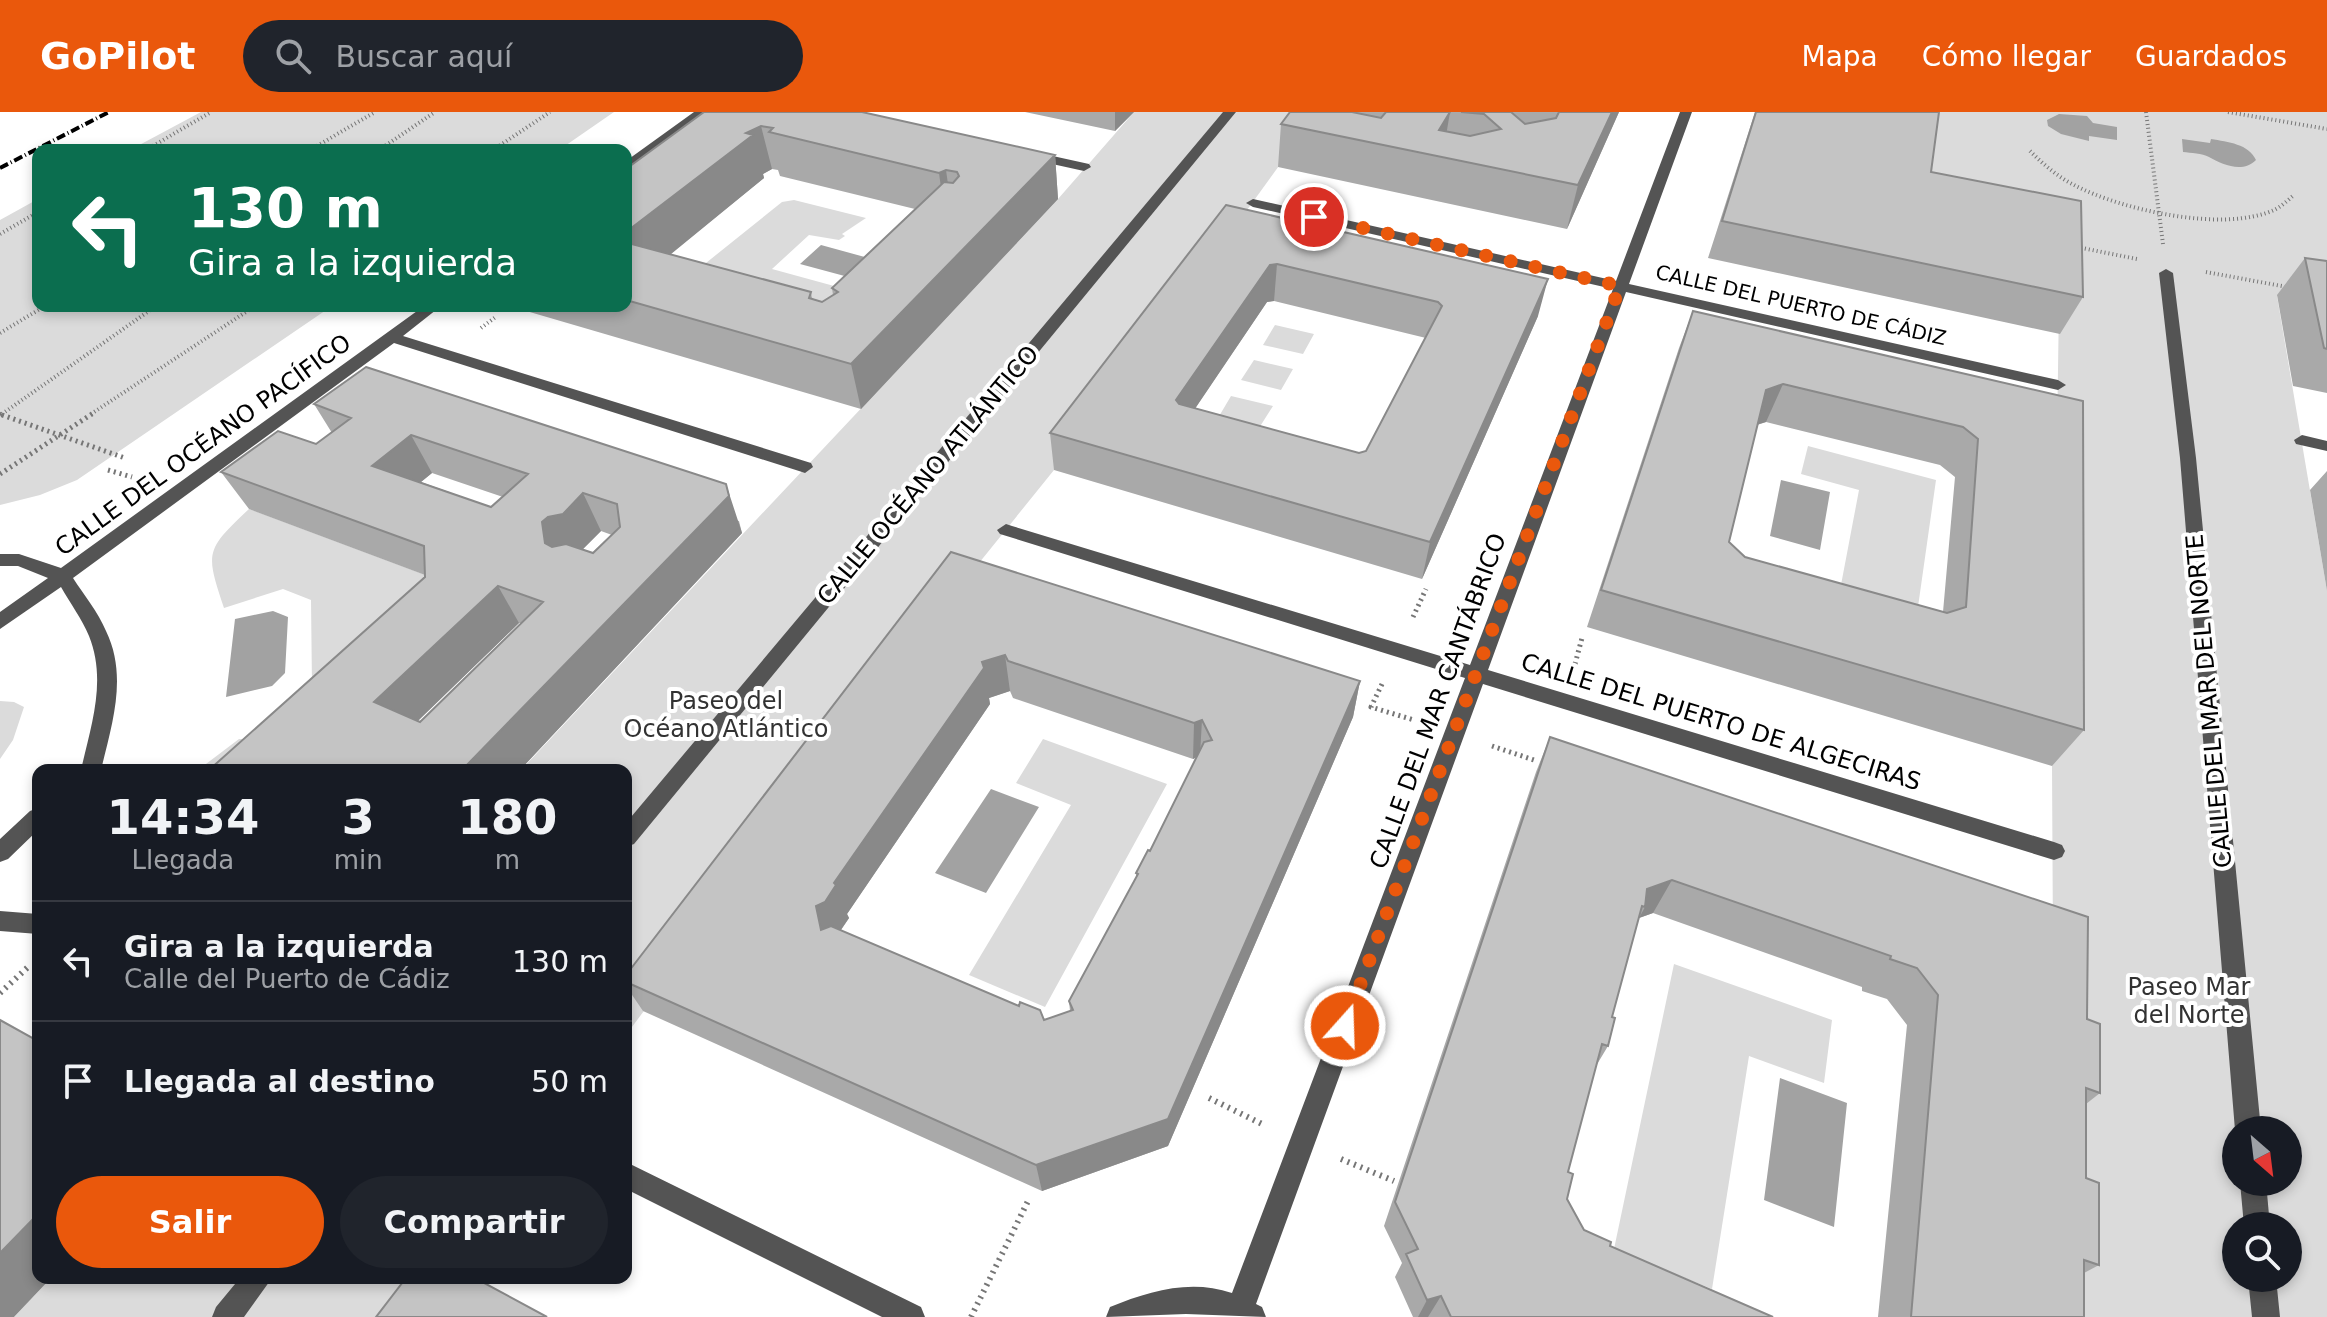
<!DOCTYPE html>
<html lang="es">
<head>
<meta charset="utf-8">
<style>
  body { margin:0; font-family:"DejaVu Sans",sans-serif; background:#20242c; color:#f1f3f6; height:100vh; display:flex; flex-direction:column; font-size:30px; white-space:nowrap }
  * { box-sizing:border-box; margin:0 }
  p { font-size:26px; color:#9ea1a6 }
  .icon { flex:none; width:44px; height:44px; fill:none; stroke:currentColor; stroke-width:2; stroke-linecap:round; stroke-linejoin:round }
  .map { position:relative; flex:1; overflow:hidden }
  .details { position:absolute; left:32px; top:652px; width:600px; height:520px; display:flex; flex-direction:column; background:#171b24; border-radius:16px; box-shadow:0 4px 12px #0003 }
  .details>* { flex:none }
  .guide { position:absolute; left:32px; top:32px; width:600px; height:168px; border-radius:16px; box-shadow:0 4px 12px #0003; background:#0b6e4f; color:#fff; overflow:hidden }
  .needle { width:52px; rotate:152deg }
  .fabs { position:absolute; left:2222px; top:1004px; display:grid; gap:16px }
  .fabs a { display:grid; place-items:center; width:80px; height:80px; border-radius:50%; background:#171b24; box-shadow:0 4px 12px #0003; font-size:40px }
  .pin { position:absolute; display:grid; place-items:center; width:68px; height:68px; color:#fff; margin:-34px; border:4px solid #fff; border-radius:50%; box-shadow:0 2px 8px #0007 }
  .me { position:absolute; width:88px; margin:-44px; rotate:20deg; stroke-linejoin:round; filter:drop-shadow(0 0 6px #0008) }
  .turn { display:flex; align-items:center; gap:28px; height:168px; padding:0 24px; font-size:36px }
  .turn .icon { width:104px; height:104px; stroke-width:2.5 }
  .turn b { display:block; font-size:56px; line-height:68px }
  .eta { display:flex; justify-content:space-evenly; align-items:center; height:136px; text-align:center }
  .eta b { font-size:48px; font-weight:700; line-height:56px }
  .cta { display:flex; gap:16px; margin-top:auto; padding:16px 24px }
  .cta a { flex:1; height:92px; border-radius:48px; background:#ea580c; color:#fff; font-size:32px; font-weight:700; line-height:92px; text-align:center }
  .cta a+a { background:#20242c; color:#f1f3f6 }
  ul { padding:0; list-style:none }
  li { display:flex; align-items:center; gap:24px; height:120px; padding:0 24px; border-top:2px solid #363941 }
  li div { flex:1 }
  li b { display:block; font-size:30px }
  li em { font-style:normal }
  header { display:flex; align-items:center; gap:48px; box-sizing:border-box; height:112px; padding:0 40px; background:#ea580c; color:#fff }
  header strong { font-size:38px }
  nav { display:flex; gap:44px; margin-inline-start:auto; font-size:28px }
  .search { width:560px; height:72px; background:#20242c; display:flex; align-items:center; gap:20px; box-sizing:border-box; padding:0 28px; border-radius:44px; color:#9ea1a6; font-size:30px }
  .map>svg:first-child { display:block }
  .green { fill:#dbdbdb; fill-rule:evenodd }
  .water { fill:#a2a2a2 }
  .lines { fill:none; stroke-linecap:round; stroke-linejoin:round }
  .path-far2 { stroke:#767676; stroke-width:4; stroke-dasharray:1 3; stroke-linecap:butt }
  .path-far1 { stroke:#767676; stroke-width:5; stroke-dasharray:2 4; stroke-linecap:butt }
  .path { stroke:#767676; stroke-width:6; stroke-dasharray:2 5; stroke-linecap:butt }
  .minor { fill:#545454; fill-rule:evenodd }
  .rail { stroke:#000; stroke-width:4; stroke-dasharray:9 3 1 3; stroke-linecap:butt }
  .wall { fill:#a9a9a9; fill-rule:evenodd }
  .shaded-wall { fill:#898989 }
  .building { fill:#c4c4c4; stroke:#898989; stroke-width:2; fill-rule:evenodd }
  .route { stroke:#ea580c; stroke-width:14; stroke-dasharray:0 25.2 }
  .labels { text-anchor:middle; stroke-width:8; stroke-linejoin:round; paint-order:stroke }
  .far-street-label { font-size:20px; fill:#000; stroke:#fff }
  .street-label { font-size:24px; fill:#000; stroke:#fff }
  .park-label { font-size:24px; fill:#323232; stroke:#fff }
</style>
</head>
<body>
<header>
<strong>GoPilot</strong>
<div class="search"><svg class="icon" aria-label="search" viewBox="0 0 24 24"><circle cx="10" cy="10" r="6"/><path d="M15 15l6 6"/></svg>Buscar aquí</div>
<nav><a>Mapa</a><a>Cómo llegar</a><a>Guardados</a></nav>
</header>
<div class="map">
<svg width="2327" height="1205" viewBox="0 0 2327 1205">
  <rect width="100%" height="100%" fill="#fff"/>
  <path class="green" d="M201,0h413l-55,38h-429z
    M1134,0h184l-110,152 -154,206 -96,119 -332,446v-265h-105l537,-571z
    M1899,0h428v191l-50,-7 50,295v726h-286l12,-367 -1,-184 8,-528 -146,-30zM2236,1018h52v52h-52zM2236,1114h52v52h-52z
    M38,87v107h294l-255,174 -37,15 -40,10v-285z
    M794,88l72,18 -24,16 3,2 -6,4 -30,-5 -37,34 73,20 -32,23 -122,-37 91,-73z
    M1275,213l39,9 -11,20 -40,-9z
    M1254,248l39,9 -12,21 -40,-10z
    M1231,284l42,10 -14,22 -41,-10z
    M1808,334l128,34 -21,148 -78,-22 22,-116 -58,-16z
    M249,397l198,74 -166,187h-83l41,-31 16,1 57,-53 -1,-87 -28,-11 -59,19c-18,-55 -20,-57 25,-99z
    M0,589l14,1 10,5 -11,33 -13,19z
    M1043,627l124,45 -122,223 -76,-32 102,-170 -55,-22z
    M1674,852l158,56 -8,63 -75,-27 -37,233 -98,-40z
    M51,1166h397l-29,39h-405z"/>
  <path class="water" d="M2059,2l28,2 6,7 24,4v13l-28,-4v5l-28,-7 -13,-8 -1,-6z
    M2182,27l28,4 1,-4c17,3 38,5 45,21 -14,14 -34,4 -47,-3 -7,-4 -18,-4 -26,-5z
    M821,133l51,14 -20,19 -52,-14z
    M1781,368l49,12 -10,58 -50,-14z
    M273,499l15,6 -3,56 -13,13 -46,11 9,-78z
    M991,677l48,18 -53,86 -51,-20z
    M1780,966l67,25 -13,124 -70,-27z"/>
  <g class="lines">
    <path class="path-far2" d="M2146,0l17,132
      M2228,0l99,17
      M146,38l65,-38
      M310,38l65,-38
      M379,38l56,-38
      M493,38l57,-38
      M2030,39c13,13 28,26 44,34 48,25 149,48 200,25 7,-3 14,-10 20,-15
      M0,122l38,-22
      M2077,135l60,12
      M2206,160l81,15
      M481,216l16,-12
      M0,221l45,-27
      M2,302l154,-108
      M91,302l164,-108"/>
    <path class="path-far1" d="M0,303l5,-3
      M2,303l123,43
      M108,358l24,7
      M0,362l95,-62
      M1413,505l13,-28
      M1575,552l7,-26
      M1382,572l-11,23 43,13
      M1492,634l42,14"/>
    <path class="path" d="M0,881l28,-26
      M1209,986l53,26
      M1341,1047l53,22
      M971,1205l58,-118"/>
    <path class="minor" d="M694,0h14l-82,59v-10z
      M1223,0h13l-602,732 -8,3v-24z
      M1680,0h12l-63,172 429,96 8,5 -8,5 -432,-98 -138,378 566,172 8,3 3,6 -3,6 -8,3 -571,-176 -227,620 6,3 4,10 -80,-3 -80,3 4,-10c40,-16 80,-28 122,-14l233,-615 -465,-144 -3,-4 9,-6 6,2 458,139 143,-376 -360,-82 -7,-4 7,-4 363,82z
      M1030,39l59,13 2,3 -7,4 -59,-13v-6z
      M2166,157l7,4 23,185 65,672h-26l-55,-672 -21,-185z
      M424,194h17l-38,30 408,127 2,4 -8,6 -6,-2 -405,-128 -321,235c11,17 25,34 33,53 22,45 6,93 -5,139h-20c10,-45 26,-89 8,-134 -7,-17 -19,-33 -28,-49l-61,42v-17l48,-34 -30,-12h-18v-12h19l42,14z
      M2302,323l25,6v10l-31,-7 -2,-4z
      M38,696v22l-30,29 -8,3v-23l30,-28z
      M0,799l38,3v20l-38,-3z
      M626,1050l295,145 4,10h-43l-256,-128z
      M2240,1070h26l4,44h-26z
      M240,1166h32l-28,39h-32l4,-10z
      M2248,1166h28l4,39h-28z"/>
    <path class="rail" d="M0,56l109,-56"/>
  </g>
  <path class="wall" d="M704,0l351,43 3,44 -197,210 -345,-101 -1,-2h111v-137zM772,57l6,1 2,6 135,33 -83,79 1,7 -11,7 -10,-3 -1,-7 -141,-38 94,-76 -1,-4z
    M1025,0h109l-19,19z
    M1290,0h329l-52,117 -289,-62 3,-43z
    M1755,0h184l-8,60 152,125 -23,37 -352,-76z
    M1226,93l312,111 -116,263 -368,-109 -4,-37zM1274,189l152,37 -60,113 -7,2 -164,-45 72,-106z
    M2305,146l22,3v132l-34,-7 -16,-91z
    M1693,199l390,90 1,329 -32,36 -465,-139 92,-279zM1766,310l174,43 15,12 -12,135 -198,-55 -16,-15 28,-117z
    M314,292l425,117 3,12 -222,237h-311l216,-193v-2l-176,-66 -28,-37 95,-28 16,-11zM432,361l71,24 -12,10 -70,-25zM601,419l11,4 -19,18 -10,-4zM519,511h2l-101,99 -2,-1z
    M2327,359v120l-17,-101z
    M951,440l409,129 -7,36 -185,429 -126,45 -399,-180 -17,-25v-11zM1010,579l3,7 180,61 4,-2 -47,94 -14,22v6l-67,122 1,10 -26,9 -203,-90 8,-12 -2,-4 143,-210 -1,-6z
    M1550,625l537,282 13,74 -14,11v74l13,87 -15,8v44h-206l29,-292 -20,-26 -25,-8v-4l-209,-74 -14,5 -27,99 -4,29 -12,20 -28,106 -1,27 17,31 26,16 163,71h-360l-18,-40 7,-14 -18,-37 152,-454z"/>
  <path class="shaded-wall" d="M1115,0h19l-19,19z
    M1450,0l-7,42 -4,-24z
    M1612,0h7l-52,117 11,-44z
    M761,14l11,43 -9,5 1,4 -121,99 -16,-45 119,-99z
    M1055,43l3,44 -197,210 -10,-45z
    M946,58l6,43 -7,4 -6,-44z
    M1277,152l-3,37 -7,1 -91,135v-37l94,-135z
    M1548,167l-10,37 -116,263 8,-37z
    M1783,272l-17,38 -17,5 17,-37z
    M411,323l21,38 -37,30 -23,-37z
    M726,372l16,49 -222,237h-58z
    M583,381l18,38 -20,20 -17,30 -19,-38 -3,-21 6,-5z
    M498,474l21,37 -119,115 -26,-36z
    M1005,543l5,36 -21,7 1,6 -143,210 2,4 -11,16 -17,-4 -5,-24 18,-23 148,-221z
    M1360,569l-7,36 -185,429 -126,45 -6,-26z
    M1202,608l-2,35 -7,4 1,-36z
    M1672,768l-19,33 -14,5 6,-11 -3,-1 5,-17z
    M38,1102v64h13l-37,39h-14v-64z
    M1441,1184l-13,21h-10l9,-17z"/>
  <path class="building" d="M704,0h158l193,43 -204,209 -225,-64v-56l2,-1 183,49 -2,6 13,4 16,-10 -6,-4 112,-106 9,1 6,-7 -2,-4 -11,-2 -7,3 -170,-41 4,-4 -12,-2 -15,7 7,2 -127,97v-63z
    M1290,0h62l29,6 5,-6h64l-11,18 31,6 31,-7 -17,-15 -23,-2h50l14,12 31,-6 3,-6h53l-34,73 -297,-61z
    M1756,0h183l-8,60 150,29 2,96 -361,-76z
    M1226,93l322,74 -118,263 -380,-109zM1277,152l161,38 4,4 -76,145 -7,2 -180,-49 -3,-4 94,-135z
    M2305,146l22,3v88l-3,-1z
    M1693,199l390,90 1,329 -483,-140zM1783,272l180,43 15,12 -12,168 -19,6 -202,-56 -16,-15 37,-152z
    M366,255l360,117 3,12 -267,274h-253l216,-193 -1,-31 -203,-74 57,-41 38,13 35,-26 -37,-14zM411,323l117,39 -37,33 -119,-41zM583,381l34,11 3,23 -27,26 -27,-9 -14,3 -7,-4 -3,-21 6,-5 15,-3zM498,474l45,16 -123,120 -46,-20z
    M951,440l409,129 -192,438 -132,46 -410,-183v-7zM1005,543l3,6 186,62 8,-3 10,20 -8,2 -54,109 -2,-1 -12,23 2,1 -69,127 4,9 -29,10 -4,-10 -20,-8 -1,4 -188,-80 -10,4 -5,-24 9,-4 11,-17 -2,-2 150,-215 -2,-6z
    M1550,625l538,180 -1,102 13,5v69l-14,-5v90l13,5v82l-15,-5v57h-173l27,-322 -21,-27 -27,-9 1,-3 -219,-76 -25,9 -2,18 -3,-1 -30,111 3,1 -7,28 -6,-2 -34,128 5,2 -6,25 17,31 27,12 -1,4 163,71h-322l-10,-21 -14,4 -21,-46 12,-5 -23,-47z
    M0,908l38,21v173l-38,39z
    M406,1166h69l72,39h-171z"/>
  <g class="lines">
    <path class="route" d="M1314,105l306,69 -275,740"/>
  </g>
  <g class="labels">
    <g class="far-street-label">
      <text transform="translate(1801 193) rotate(13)" y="7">CALLE DEL PUERTO DE CÁDIZ</text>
    </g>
    <g class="street-label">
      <text transform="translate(203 333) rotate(-36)" y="8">CALLE DEL OCÉANO PACÍFICO</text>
      <text transform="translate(928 363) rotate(-50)" y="8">CALLE OCÉANO ATLÁNTICO</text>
      <text transform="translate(1438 589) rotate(-70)" y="8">CALLE DEL MAR CANTÁBRICO</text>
      <text transform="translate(2209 589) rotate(-95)" y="8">CALLE DEL MAR DEL NORTE</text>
      <text transform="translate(1721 610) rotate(17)" y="8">CALLE DEL PUERTO DE ALGECIRAS</text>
    </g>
    <g class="park-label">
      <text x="726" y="597">Paseo del<tspan x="726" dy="28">Océano Atlántico</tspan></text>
      <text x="2189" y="883">Paseo Mar<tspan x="2189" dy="28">del Norte</tspan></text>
    </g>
  </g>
</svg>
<div class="fabs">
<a><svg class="needle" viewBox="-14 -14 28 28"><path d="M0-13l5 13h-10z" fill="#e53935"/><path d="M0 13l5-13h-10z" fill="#9ea1a6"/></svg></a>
<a><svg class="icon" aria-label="search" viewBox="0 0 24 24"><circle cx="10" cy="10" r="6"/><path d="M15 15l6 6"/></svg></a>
</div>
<div class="pin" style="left:1314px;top:105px;background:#d93025"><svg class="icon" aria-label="arrive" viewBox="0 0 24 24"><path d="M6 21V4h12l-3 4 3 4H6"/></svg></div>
<svg class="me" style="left:1345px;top:914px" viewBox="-20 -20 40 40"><circle r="17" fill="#ea580c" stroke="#fff" stroke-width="3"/><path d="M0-11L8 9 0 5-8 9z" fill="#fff"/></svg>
<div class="guide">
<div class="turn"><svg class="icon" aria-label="left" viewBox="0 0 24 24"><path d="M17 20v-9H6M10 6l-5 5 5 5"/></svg><div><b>130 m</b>Gira a la izquierda</div></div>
</div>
<section class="details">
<div class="eta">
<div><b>14:34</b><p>Llegada</p></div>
<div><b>3</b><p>min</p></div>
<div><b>180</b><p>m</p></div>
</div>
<ul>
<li><svg class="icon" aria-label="left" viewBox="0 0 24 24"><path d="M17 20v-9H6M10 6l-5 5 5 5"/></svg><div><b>Gira a la izquierda</b><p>Calle del Puerto de Cádiz</p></div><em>130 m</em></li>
<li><svg class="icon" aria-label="arrive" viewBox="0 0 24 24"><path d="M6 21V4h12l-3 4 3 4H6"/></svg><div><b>Llegada al destino</b></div><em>50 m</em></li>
</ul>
<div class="cta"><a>Salir</a><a>Compartir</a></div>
</section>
</div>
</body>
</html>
